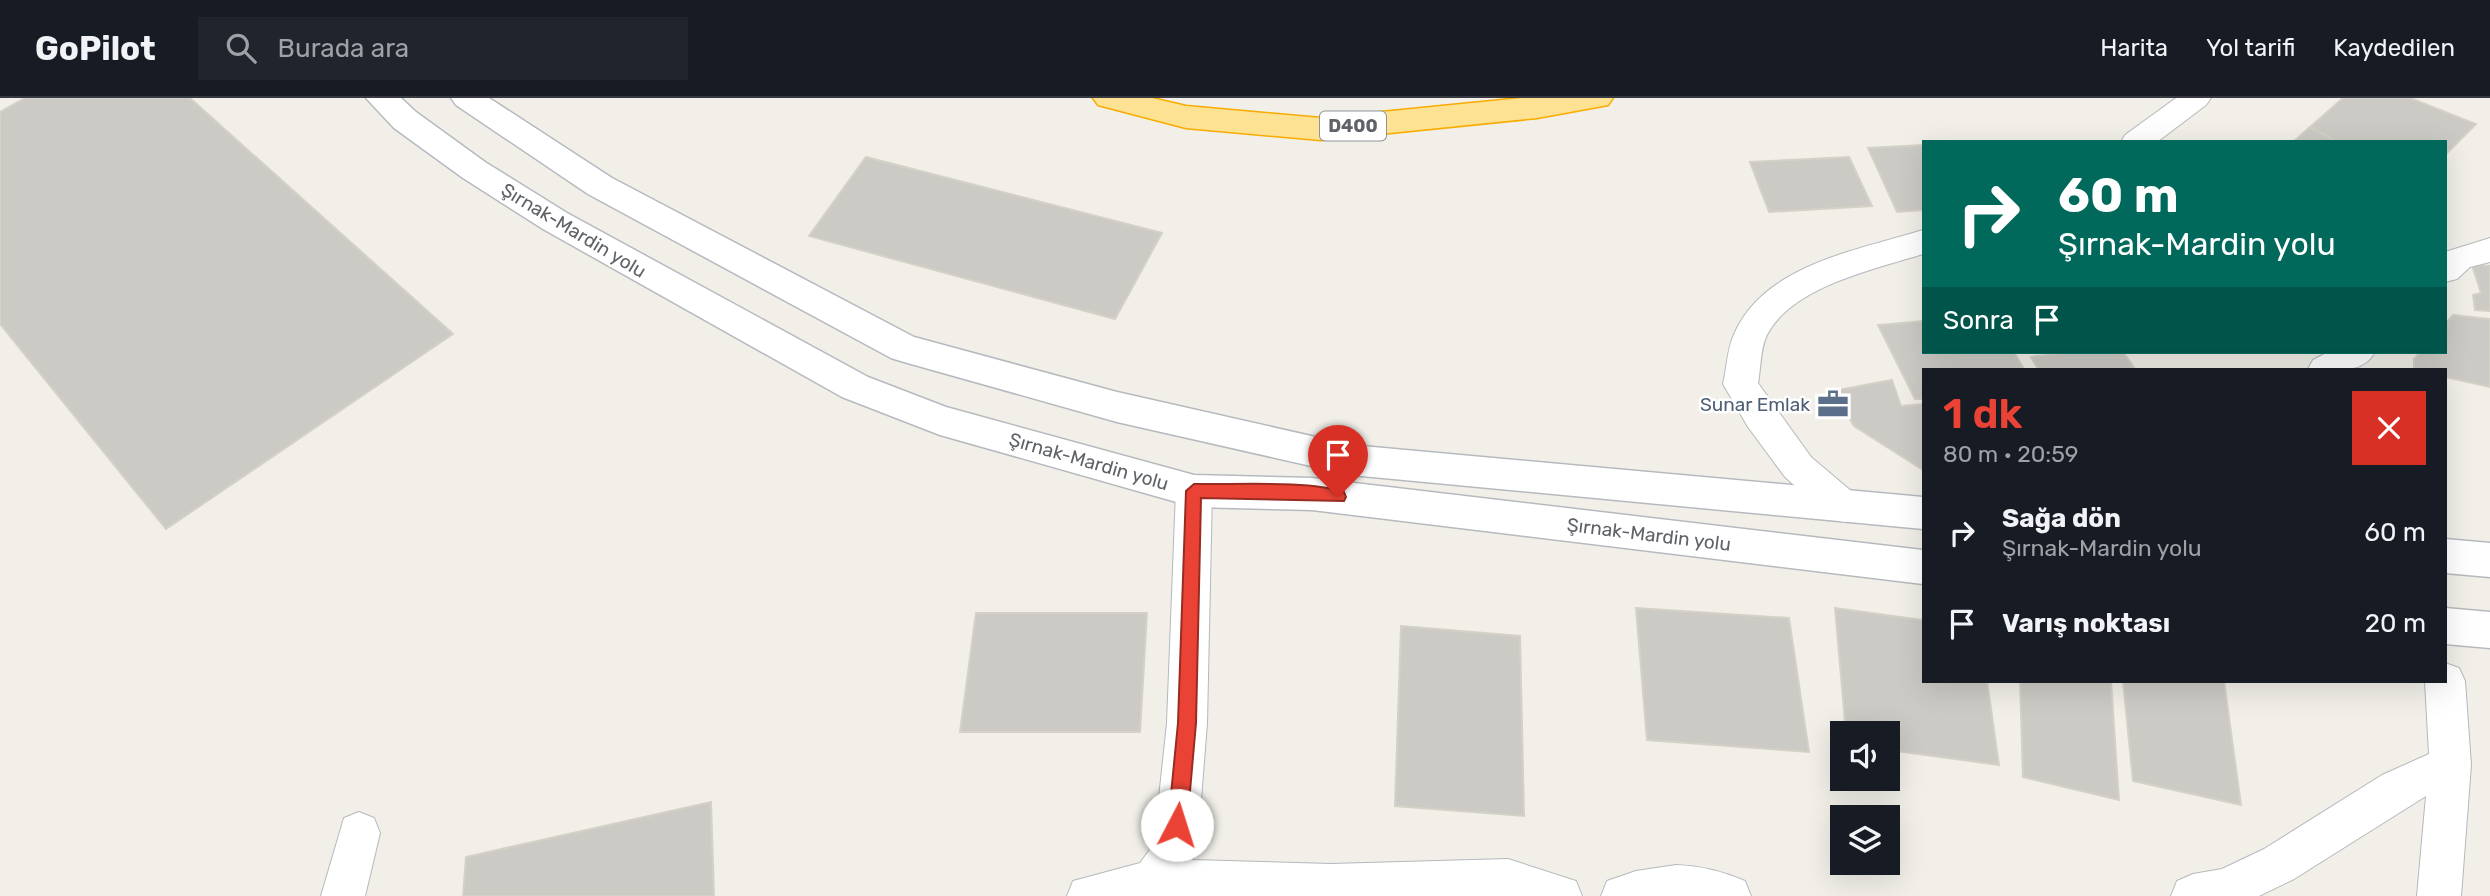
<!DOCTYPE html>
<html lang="tr">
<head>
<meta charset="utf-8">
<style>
  body { margin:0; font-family:Rubik,sans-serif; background:#20242c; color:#f1f3f6; height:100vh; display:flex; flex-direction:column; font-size:26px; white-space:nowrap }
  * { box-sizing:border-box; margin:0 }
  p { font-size:23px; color:#9ea1a6 }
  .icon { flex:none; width:38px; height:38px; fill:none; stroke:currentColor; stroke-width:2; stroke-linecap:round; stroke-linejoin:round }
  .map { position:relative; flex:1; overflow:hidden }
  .side { position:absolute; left:1922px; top:270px; width:525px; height:315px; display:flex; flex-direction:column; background:#171b24; border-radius:0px; box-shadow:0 7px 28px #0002 }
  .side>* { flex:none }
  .guide { position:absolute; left:1922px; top:42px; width:525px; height:214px; border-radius:0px; box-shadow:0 7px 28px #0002; background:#00695c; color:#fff; overflow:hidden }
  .buttons { position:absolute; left:1830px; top:623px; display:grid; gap:14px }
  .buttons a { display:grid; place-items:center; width:70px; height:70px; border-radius:0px; background:#171b24; box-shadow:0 7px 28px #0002; font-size:35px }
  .pin { position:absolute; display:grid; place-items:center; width:60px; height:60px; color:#fff; margin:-72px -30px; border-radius:50% 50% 50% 0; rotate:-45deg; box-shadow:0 0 7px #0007 }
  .pin .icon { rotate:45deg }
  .me { position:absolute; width:77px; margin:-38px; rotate:5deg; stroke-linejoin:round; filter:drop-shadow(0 0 5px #0008) }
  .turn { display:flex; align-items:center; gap:24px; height:147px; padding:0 21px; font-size:32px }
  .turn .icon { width:91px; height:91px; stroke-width:2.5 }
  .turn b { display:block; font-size:49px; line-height:60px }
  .then { display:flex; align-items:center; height:66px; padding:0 21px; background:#0003; gap:14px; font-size:26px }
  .round { display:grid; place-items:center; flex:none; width:74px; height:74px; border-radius:0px; background:#20242c }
  .summary { display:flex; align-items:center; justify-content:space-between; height:119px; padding:0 21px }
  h1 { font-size:42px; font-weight:600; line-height:52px; color:#ea4335 }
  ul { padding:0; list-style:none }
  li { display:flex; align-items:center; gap:21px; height:91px; padding:0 21px }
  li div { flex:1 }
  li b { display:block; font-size:26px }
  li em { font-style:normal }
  header { display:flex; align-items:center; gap:42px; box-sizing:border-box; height:98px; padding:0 35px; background:#171b24; border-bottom:2px solid #363941 }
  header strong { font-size:33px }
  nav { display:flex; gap:38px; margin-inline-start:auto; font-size:24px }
  .search { width:490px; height:63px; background:#20242c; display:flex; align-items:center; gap:18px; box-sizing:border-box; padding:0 24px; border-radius:0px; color:#9ea1a6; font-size:26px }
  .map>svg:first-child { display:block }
  .building { fill:#cccac5; stroke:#d6d1c6; stroke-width:2 }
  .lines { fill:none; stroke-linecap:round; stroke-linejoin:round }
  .street-casing { stroke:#b5b8bc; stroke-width:2 }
  .secondary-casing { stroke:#b6babf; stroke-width:3 }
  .highway-casing { stroke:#f9ab00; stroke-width:3 }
  .street { fill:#fff; fill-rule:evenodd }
  .secondary { fill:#fff; fill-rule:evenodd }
  .highway { fill:#fde293; fill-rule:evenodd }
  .route { fill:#ea4335; stroke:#982c22; stroke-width:2 }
  .labels { text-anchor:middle; stroke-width:5; stroke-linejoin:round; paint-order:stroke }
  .shield { fill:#fff; stroke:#8f9295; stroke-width:2 }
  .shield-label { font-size:18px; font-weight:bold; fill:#5f6368 }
  .street-label { font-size:19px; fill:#5f6368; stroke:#fff }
  .service-label { font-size:19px; fill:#4e5e75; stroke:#fff; text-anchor:end }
</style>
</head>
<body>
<header>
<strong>GoPilot</strong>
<div class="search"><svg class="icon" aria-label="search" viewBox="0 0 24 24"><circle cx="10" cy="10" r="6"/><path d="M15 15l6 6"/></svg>Burada ara</div>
<nav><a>Harita</a><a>Yol tarifi</a><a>Kaydedilen</a></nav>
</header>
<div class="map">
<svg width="2490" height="798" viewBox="0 0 2490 798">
  <rect width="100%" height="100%" fill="#f1efe8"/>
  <path class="building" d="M25,0h165l263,236 -287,195 -166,-205v-212z
    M2343,0h67l66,26 -31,31v-13h-107l-28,-15z
    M2310,29l28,15h-45z
    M1923,47v65l-26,2 -29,-64z
    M866,59l296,76 -47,86 -306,-83z
    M1849,59l23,49 -103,6 -19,-50z
    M2472,167l18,1v45l-15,-1 -2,-15 8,-2z
    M2453,217l37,4v68l-45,-10v-8h-31v-10l7,-7h24v-28z
    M1923,223v31h91l10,17h-101v30h-8l-37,-74z
    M2073,254h50l12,17h-97l-7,-12z
    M1892,282l9,26 22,-2v66l-69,-44 -21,-35z
    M1636,510l153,10 20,134 -162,-12z
    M1835,510l88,12v61h64l12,84 -111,-15v-17h-42z
    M976,515h171l-7,119h-180z
    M1401,528l119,10 4,180 -129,-10z
    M2020,583h91l8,119 -96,-23z
    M2123,583h101l17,124 -108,-24z
    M711,704l3,94h-251l3,-39z"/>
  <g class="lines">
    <defs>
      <path id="street" d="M2176,0h35l-5,7 -49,37h-36l4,-7z
        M1923,132v24c-47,15 -131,32 -156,81 -7,14 -6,33 -9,48l53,74 46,39 5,11 -5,11 -13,4 -13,-4 -46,-41 -37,-50 -25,-43c4,-17 4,-36 12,-52 31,-68 124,-82 188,-102z
        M2490,140v24l-20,5 -13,12 -12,3v-30z
        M2328,254h47c-13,24 -43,17 -67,17l5,-9z
        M1194,378l13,4 5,11 -5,232 -10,128 -5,9 139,4 177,-5 68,22 6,15h-515l6,-15 67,-18 14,-19 13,-121 9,-232 5,-11z
        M2445,565l14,5 6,13 6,84 -10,131h-44l9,-100 -132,83 -35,17h-88l6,-15 16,-7 29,-5 42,-20 118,-74 47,-21 -4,-73h20z
        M359,714l15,6 6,15 -15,63h-44l23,-78z
        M1676,767c25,1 46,6 69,16l6,15h-150l6,-15 29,-10z"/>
      <path id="secondary" d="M366,0h35l15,14 69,50 82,51 301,164 78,30 248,68 118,3 611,72v34l-611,-74 -118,-3 -254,-72 -98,-38 -299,-168 -80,-51 -69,-50z
        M451,0h38l123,80 302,159 203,55 234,53 572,52v32l-572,-54 -234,-53 -213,-60 -13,-4 -303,-164 -132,-89z
        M2445,441l45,4v34l-45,-4z
        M2445,510l45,4v36l-45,-4z"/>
      <path id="highway" d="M1093,0h59l34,8 135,12 201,-20h91l-5,7 -71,13 -216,22 -135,-12 -88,-23z"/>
    </defs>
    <use href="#street" class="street-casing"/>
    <use href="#secondary" class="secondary-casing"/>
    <use href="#highway" class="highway-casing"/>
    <use href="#street" class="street"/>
    <use href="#secondary" class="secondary"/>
    <use href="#highway" class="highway"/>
  </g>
  <path class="route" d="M1194,386c39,1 115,-4 150,8l2,5 -2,4 -143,-3 -5,225 -9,102 -3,7 -7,2 -6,-2 -3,-7 10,-102 8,-232z"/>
  <defs>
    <symbol id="office-bare" viewBox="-9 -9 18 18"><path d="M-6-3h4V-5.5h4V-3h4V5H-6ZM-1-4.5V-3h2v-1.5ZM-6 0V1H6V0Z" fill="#5c6f8a" stroke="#fff" stroke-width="2.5" paint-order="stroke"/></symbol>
  </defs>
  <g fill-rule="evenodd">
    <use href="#office-bare" x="1811" y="284" width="44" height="44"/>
  </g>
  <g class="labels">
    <rect class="shield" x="1320" y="13.5" width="66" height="29" rx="5"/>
    <g class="shield-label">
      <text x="1353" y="34">D400</text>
    </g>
    <g class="street-label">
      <text transform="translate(574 132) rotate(31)" y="7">Şırnak-Mardin yolu</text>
      <text transform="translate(1089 363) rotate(16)" y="7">Şırnak-Mardin yolu</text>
      <text transform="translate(1649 436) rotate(7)" y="7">Şırnak-Mardin yolu</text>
    </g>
    <g class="service-label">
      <text x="1810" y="313">Sunar Emlak</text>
    </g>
  </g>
</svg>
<div class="buttons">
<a><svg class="icon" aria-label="sound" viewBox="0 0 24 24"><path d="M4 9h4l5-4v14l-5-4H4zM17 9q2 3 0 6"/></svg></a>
<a><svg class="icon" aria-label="layers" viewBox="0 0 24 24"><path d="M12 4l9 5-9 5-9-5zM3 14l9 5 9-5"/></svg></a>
</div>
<div class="pin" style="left:1338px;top:399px;background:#d93025"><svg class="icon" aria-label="arrive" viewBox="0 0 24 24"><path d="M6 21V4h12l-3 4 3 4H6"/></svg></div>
<svg class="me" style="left:1177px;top:727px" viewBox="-20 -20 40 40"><circle r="19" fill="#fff"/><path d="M0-13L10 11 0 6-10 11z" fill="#ea4335"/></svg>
<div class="guide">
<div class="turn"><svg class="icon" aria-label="right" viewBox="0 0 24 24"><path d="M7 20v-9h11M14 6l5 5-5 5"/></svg><div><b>60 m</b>Şırnak-Mardin yolu</div></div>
<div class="then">Sonra<svg class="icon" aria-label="arrive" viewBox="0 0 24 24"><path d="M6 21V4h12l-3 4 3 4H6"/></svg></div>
</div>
<section class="side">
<div class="summary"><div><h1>1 dk</h1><p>80 m · 20:59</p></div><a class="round" style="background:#d93025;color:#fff"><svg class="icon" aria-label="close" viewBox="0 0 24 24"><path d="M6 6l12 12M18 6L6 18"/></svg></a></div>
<ul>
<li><svg class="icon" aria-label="right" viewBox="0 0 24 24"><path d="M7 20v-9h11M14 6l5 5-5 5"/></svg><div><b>Sağa dön</b><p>Şırnak-Mardin yolu</p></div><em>60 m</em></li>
<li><svg class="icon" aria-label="arrive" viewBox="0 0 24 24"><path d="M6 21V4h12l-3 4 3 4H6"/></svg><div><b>Varış noktası</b></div><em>20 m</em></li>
</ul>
</section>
</div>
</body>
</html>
